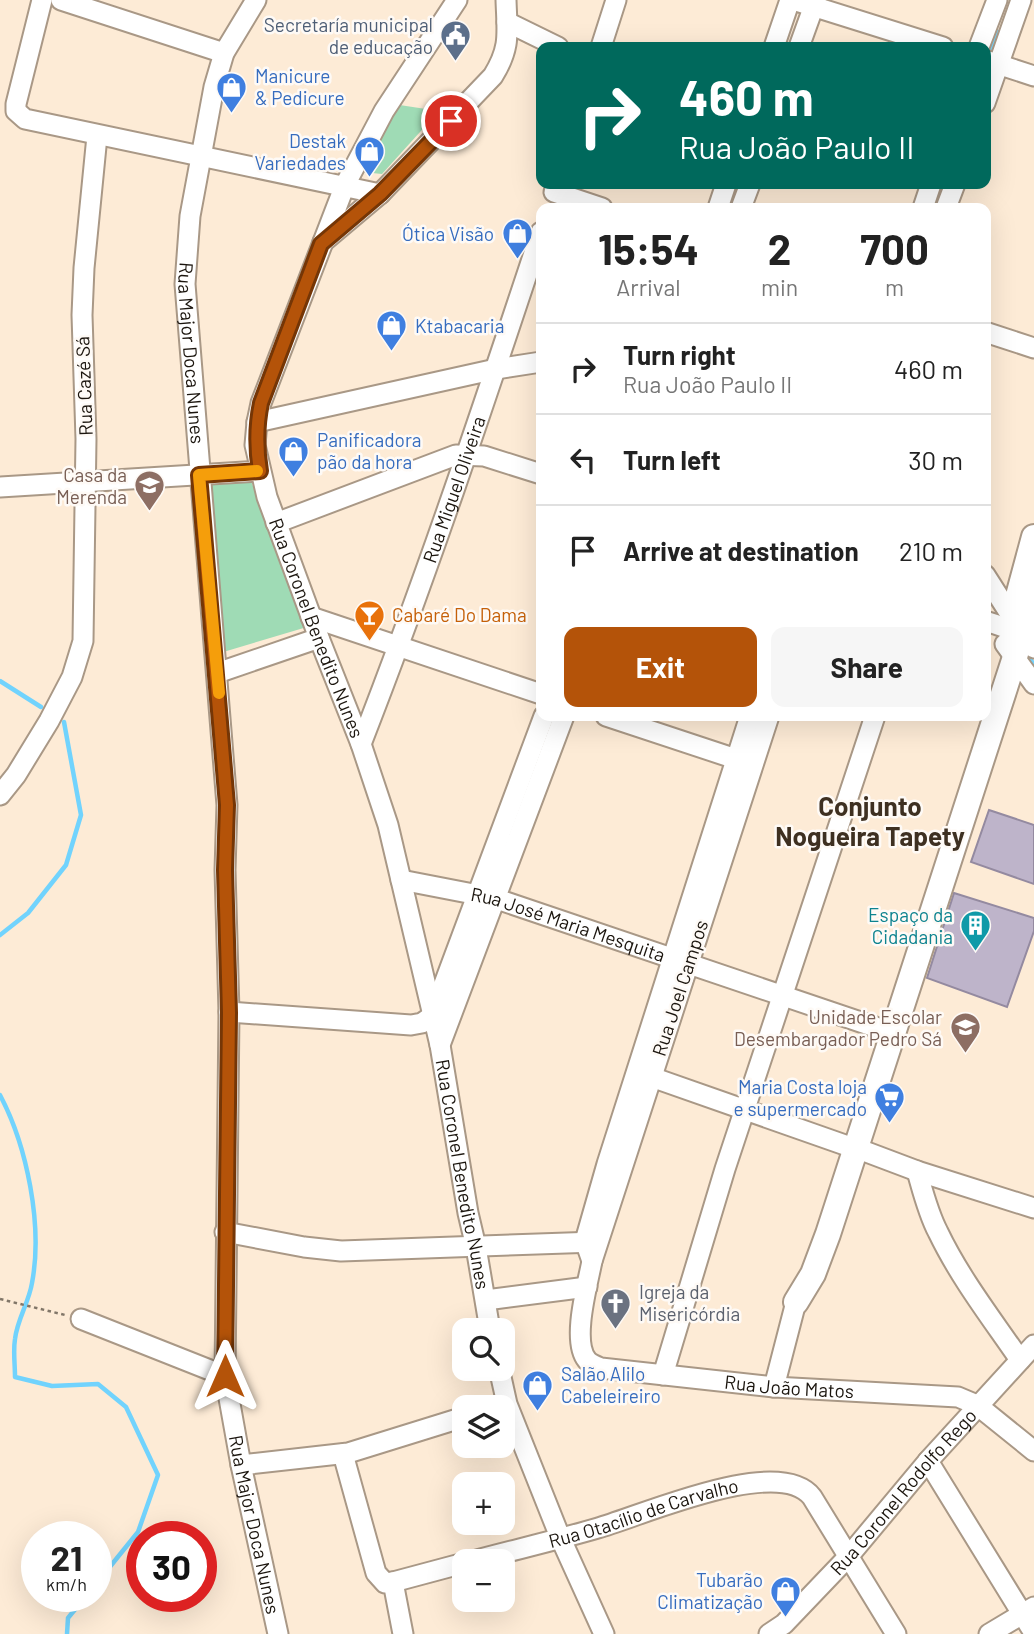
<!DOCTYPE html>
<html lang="en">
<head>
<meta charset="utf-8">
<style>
  body { margin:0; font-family:Barlow,sans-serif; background:#f6f6f6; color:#222; height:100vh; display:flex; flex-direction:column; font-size:26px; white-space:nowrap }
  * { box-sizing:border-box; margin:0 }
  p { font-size:23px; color:#767676 }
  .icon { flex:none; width:38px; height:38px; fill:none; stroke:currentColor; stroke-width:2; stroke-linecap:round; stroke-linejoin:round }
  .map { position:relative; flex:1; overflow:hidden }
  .panel { position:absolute; left:536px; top:203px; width:455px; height:518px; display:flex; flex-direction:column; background:#fff; border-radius:14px; box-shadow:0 7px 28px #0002 }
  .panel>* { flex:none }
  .top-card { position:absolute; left:536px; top:42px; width:455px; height:147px; border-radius:14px; box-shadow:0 7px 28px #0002; background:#00695c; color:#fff; overflow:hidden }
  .fabs { position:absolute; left:452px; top:1318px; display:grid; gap:14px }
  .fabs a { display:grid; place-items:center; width:63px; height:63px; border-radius:14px; background:#fff; box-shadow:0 7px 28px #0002; font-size:35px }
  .speed { position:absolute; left:21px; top:1521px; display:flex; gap:14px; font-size:35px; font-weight:700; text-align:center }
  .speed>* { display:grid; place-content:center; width:91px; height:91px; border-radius:50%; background:#fff; box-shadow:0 7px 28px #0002; line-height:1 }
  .speed small { font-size:18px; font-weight:400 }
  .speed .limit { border:10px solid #d22; background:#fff; color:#111 }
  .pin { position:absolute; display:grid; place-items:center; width:60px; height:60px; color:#fff; margin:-30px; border:4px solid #fff; border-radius:50%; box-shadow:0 2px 7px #0007 }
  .me { position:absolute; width:77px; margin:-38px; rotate:0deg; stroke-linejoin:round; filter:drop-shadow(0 0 5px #0008) }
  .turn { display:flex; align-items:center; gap:24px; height:147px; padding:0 28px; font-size:32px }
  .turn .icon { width:91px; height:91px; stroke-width:2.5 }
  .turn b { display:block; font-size:49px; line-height:60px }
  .eta { display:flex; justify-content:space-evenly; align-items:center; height:119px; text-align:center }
  .eta b { font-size:42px; font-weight:700; line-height:49px }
  .button { display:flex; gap:14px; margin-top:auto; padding:14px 28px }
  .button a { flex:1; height:80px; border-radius:14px; background:#b45309; color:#fff; font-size:28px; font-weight:700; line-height:80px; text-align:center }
  .button a+a { background:#f6f6f6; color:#222 }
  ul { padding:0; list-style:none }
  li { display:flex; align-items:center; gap:21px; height:91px; padding:0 28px; border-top:2px solid #e0e0e0 }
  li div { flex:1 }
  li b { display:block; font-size:26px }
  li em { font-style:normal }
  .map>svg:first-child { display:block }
  .green { fill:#9fdbb5 }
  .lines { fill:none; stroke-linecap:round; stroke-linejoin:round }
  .stream { stroke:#71d3fd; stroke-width:4.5 }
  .building { fill:#beb4ca; stroke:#948aa0; stroke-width:2 }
  .minor-casing { stroke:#a99886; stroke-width:23 }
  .major-casing { stroke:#a99886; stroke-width:28 }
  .path { stroke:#817668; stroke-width:2.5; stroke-dasharray:3.5 3.5; stroke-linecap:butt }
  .minor { stroke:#fff; stroke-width:19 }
  .major { stroke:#fff; stroke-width:24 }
  .route-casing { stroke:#753606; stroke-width:18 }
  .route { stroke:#b45309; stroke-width:12 }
  .slow { stroke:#f59e0b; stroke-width:12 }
  .labels { text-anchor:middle; stroke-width:5; stroke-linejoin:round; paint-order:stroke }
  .service-label { font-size:19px; fill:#4e5e75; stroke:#fefaf6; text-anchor:end }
  .shop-label { font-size:19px; fill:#366cbe; stroke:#fefaf6; text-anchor:start }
  .street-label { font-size:19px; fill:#1b150e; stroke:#fefaf6 }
  .education-label { font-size:19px; fill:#785e54; stroke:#fefaf6; text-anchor:end }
  .food-label { font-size:19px; fill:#c56008; stroke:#fefaf6; text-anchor:start }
  .culture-label { font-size:19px; fill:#0d838f; stroke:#fefaf6; text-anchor:end }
  .worship-label { font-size:19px; fill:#5b616d; stroke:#fefaf6; text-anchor:start }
  .district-label { font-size:26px; font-weight:bold; fill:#3e3021; stroke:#fefaf6 }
</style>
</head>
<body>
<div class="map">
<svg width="1034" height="1634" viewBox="0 0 1034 1634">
  <rect width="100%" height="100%" fill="#fdebd6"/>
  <path class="green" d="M393,104l46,7 -57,63 -30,-3z
    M204,480l47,1 56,146 -87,26z"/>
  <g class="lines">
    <path class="stream" d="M991,53l7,-21
      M1027,654l7,11
      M0,681l41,26
      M0,935l28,-22 38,-48 15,-50 -17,-93
      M0,1095c27,51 43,130 32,188 -3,19 -15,37 -17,56 -2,12 0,25 0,38l37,9 46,-2 28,23 32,68 -20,57 -42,52
      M67,1634l1,-16 18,-22"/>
  </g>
  <path class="building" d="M989,810l45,15v59l-63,-22z
    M954,893l80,25v13l-27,76 -80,-29z"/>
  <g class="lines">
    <defs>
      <g id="minor">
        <path d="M42,0l-26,104v7l9,8 355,75"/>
        <path d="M61,0l163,53"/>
        <path id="s1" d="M256,0l-32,53 -10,34 -24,129 -5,68 42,521 -2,65 4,142 -4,364 16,89 37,169"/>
        <path id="s2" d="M457,0l-73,111 -39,74 -84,218 -4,19 -2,23 12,52 52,141 42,106 27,81 52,220 28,168 8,34 14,83"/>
        <path d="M793,0l150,47"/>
        <path d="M507,22l51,25"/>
        <path d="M601,47l15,-47"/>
        <path d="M774,47l16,-47"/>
        <path d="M799,47l17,-47"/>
        <path d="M979,47l18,-47"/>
        <path d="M985,60l49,16"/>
        <path d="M985,103l36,-103"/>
        <path d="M554,192l48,16"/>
        <path d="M718,208l8,-24"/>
        <path d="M741,208l9,-24"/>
        <path d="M923,208l8,-24"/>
        <path d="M946,208l9,-24"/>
        <path d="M323,242l57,-48 113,-118c18,-29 14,-43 13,-76"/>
        <path d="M985,332l49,16"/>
        <path d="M257,422l239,-53 45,-7"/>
        <path d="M0,487l259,-16"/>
        <path d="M276,523l180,-68 28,1 57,18"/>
        <path d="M985,575l23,36 13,9"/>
        <path d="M311,617l230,77"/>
        <path d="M985,621c20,6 36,11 49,27"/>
        <path d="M1005,644l29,40"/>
        <path d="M217,673l102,-35"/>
        <path d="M606,716l130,43"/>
        <path id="s3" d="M769,716l-177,545c-4,22 -21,80 -5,99 3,4 9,6 14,8l173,19 184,10 19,8 57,46"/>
        <path id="s4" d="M361,744c66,-169 123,-340 180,-512"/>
        <path d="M0,795l16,-20 33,-54 23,-44 11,-36 3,-202 -4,-124 2,-47 13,-132"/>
        <path id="s5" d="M401,880l93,18 399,135"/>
        <path d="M229,1012l182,13 11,-2 10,-7 112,-300"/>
        <path d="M440,1045l124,-329"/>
        <path d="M640,1073l205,72"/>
        <path d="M856,1148l61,23 117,37"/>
        <path d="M917,1171c6,21 11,42 21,61 22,46 54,87 82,128"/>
        <path d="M225,1232l79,15 37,4 255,-9"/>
        <path d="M592,1261l-7,-20 22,-77 143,-448"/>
        <path d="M486,1300l101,-13"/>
        <path d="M81,1319l144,57"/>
        <path d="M499,1368l8,36 53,133 44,97"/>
        <path d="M663,1375l62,-206 150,-453"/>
        <path d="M774,1387l22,-85"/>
        <path d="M343,1454l33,119 9,10 8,-1 10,52"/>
        <path d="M928,1461l106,172"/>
        <path d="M241,1465l107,-12 116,-36"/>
        <path id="s6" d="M473,1561c41,-11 84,-21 125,-33 43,-12 181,-74 214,-31l84,137"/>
        <path d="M393,1582l71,-19"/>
        <path id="s7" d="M769,1634l15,-10 64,-67 80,-96 106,-116"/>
        <path d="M989,1634l45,-27"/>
      </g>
      <path id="major" d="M1014,611l20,-74
        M796,1302l17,-28 15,-40 187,-577 19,-65"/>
    </defs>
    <use href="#minor" class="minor-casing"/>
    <use href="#major" class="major-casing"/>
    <path class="path" d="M0,1299l65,16"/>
    <use href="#minor" class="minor"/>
    <use href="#major" class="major"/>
  </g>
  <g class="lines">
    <defs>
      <path id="route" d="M225,1376l4,-363 -4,-143 2,-65 -28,-330 61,-4c-4,-24 -4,-44 1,-68l60,-159 59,-50 71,-73"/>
    </defs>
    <use href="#route" class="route-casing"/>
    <use href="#route" class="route"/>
    <path class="slow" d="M219,693l-20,-218 58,-4"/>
  </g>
  <defs>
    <symbol id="civic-pin" viewBox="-11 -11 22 30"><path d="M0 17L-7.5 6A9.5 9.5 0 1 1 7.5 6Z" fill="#5c6f8a" stroke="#fefaf6"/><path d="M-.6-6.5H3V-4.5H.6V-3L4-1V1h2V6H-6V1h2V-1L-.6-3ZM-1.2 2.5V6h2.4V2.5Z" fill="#fff"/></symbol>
    <symbol id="shop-pin" viewBox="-11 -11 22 30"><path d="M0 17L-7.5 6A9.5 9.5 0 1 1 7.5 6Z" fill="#3f7fe0" stroke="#fefaf6"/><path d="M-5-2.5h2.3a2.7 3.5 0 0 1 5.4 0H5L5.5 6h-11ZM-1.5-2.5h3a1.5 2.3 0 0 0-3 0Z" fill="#fff"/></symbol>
    <symbol id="school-pin" viewBox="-11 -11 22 30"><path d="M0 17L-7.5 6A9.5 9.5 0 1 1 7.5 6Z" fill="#8d6e63" stroke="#fefaf6"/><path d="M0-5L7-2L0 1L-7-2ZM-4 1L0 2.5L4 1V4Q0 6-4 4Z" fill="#fff"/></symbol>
    <symbol id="bar-pin" viewBox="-11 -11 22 30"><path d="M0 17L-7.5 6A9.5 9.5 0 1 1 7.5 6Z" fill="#e8710a" stroke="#fefaf6"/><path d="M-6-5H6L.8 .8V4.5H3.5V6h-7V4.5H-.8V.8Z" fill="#fff"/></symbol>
    <symbol id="building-pin" viewBox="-11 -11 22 30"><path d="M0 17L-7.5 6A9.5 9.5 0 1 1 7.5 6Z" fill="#0f9aa8" stroke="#fefaf6"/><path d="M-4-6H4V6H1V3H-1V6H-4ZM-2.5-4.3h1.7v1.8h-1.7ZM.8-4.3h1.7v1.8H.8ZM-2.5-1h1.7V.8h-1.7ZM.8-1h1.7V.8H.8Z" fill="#fff"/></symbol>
    <symbol id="supermarket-pin" viewBox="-11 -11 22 30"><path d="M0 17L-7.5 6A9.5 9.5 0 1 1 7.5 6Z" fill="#3f7fe0" stroke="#fefaf6"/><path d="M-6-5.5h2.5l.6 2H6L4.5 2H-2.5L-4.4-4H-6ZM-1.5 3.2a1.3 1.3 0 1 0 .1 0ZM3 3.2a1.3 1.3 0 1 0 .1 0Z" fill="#fff"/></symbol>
    <symbol id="church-pin" viewBox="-11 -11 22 30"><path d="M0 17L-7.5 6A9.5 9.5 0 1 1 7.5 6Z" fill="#6b7280" stroke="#fefaf6"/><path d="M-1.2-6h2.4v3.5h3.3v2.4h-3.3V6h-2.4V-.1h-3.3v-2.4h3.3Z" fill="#fff"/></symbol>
  </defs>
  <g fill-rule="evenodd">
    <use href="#civic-pin" x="438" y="18" width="35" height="47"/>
    <use href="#shop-pin" x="214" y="70" width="35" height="47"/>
    <use href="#shop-pin" x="352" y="134" width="35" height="47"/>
    <use href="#shop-pin" x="500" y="216" width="35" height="47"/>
    <use href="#shop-pin" x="374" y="308" width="35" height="47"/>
    <use href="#shop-pin" x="276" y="434" width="35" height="47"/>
    <use href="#school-pin" x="132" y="468" width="35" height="47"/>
    <use href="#bar-pin" x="352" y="598" width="35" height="47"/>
    <use href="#building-pin" x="958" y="908" width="35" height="47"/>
    <use href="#school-pin" x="948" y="1010" width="35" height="47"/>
    <use href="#supermarket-pin" x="872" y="1080" width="35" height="47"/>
    <use href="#church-pin" x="598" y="1286" width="35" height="47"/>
    <use href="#shop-pin" x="520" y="1368" width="35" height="47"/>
    <use href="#shop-pin" x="768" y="1574" width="35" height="47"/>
  </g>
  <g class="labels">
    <g class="service-label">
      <text x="433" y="32">Secretaría municipal<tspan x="433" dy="22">de educação</tspan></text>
    </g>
    <g class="shop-label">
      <text x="255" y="83">Manicure<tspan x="255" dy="22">&amp; Pedicure</tspan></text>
      <text x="346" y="148" text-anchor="end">Destak<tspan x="346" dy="22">Variedades</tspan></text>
      <text x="494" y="241" text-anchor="end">Ótica Visão</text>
      <text x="415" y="333">Ktabacaria</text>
      <text x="317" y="447">Panificadora<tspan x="317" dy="22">pão da hora</tspan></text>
      <text x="867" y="1094" text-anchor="end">Maria Costa loja<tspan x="867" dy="22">e supermercado</tspan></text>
      <text x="561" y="1381">Salão Alilo<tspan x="561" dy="22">Cabeleireiro</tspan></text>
      <text x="763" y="1587" text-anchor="end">Tubarão<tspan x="763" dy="22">Climatização</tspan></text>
    </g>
    <g class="street-label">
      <text dy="7" stroke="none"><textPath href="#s1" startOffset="366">Rua Major Doca Nunes</textPath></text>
      <text transform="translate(84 386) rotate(-92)" y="7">Rua Cazé Sá</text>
      <text dy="7" stroke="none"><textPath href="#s4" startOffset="271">Rua Miguel Oliveira</textPath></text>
      <text dy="7" stroke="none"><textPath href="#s2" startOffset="686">Rua Coronel Benedito Nunes</textPath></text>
      <text dy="7" stroke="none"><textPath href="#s5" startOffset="173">Rua José Maria Mesquita</textPath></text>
      <text transform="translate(680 988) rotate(-72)" y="7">Rua Joel Campos</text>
      <text dy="7" stroke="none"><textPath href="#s2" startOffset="1253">Rua Coronel Benedito Nunes</textPath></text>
      <text dy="7" stroke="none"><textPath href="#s3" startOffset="880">Rua João Matos</textPath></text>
      <text dy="7" stroke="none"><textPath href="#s7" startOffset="196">Rua Coronel Rodolfo Rego</textPath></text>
      <text dy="7" stroke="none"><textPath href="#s6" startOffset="177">Rua Otacílio de Carvalho</textPath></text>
      <text dy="7" stroke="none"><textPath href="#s1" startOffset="1542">Rua Major Doca Nunes</textPath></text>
    </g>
    <g class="education-label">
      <text x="127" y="482">Casa da<tspan x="127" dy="22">Merenda</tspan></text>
      <text x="942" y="1024">Unidade Escolar<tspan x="942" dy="22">Desembargador Pedro Sá</tspan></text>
    </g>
    <g class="food-label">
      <text x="392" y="622">Cabaré Do Dama</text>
    </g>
    <g class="culture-label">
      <text x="953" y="922">Espaço da<tspan x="953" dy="22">Cidadania</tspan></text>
    </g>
    <g class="worship-label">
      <text x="639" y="1299">Igreja da<tspan x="639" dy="22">Misericórdia</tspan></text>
    </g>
    <g class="district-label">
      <text x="870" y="816">Conjunto<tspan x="870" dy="30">Nogueira Tapety</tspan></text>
    </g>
  </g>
</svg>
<div class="fabs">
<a><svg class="icon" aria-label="search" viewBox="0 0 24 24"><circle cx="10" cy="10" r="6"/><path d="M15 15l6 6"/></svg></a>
<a><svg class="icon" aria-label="layers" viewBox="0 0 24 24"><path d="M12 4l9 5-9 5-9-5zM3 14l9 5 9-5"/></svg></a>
<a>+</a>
<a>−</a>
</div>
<div class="speed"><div>21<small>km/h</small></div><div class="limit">30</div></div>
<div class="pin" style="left:451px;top:121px;background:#d93025"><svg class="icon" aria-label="arrive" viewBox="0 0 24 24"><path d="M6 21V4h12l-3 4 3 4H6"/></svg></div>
<svg class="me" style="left:225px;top:1376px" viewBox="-20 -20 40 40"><path d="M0-17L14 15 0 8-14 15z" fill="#b45309" stroke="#fff" stroke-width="4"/></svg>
<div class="top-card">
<div class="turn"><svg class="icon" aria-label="right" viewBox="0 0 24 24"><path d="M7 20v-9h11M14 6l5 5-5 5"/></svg><div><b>460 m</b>Rua João Paulo II</div></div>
</div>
<section class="panel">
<div class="eta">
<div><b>15:54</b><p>Arrival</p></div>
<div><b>2</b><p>min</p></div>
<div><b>700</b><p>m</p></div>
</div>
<ul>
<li><svg class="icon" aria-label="right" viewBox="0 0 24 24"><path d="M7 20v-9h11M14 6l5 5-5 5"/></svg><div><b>Turn right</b><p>Rua João Paulo II</p></div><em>460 m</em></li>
<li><svg class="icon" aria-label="left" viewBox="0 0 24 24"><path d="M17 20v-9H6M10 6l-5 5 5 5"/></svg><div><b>Turn left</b></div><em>30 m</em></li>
<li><svg class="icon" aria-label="arrive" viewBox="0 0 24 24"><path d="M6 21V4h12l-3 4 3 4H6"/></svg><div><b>Arrive at destination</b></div><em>210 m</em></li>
</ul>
<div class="button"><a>Exit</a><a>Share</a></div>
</section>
</div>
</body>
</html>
